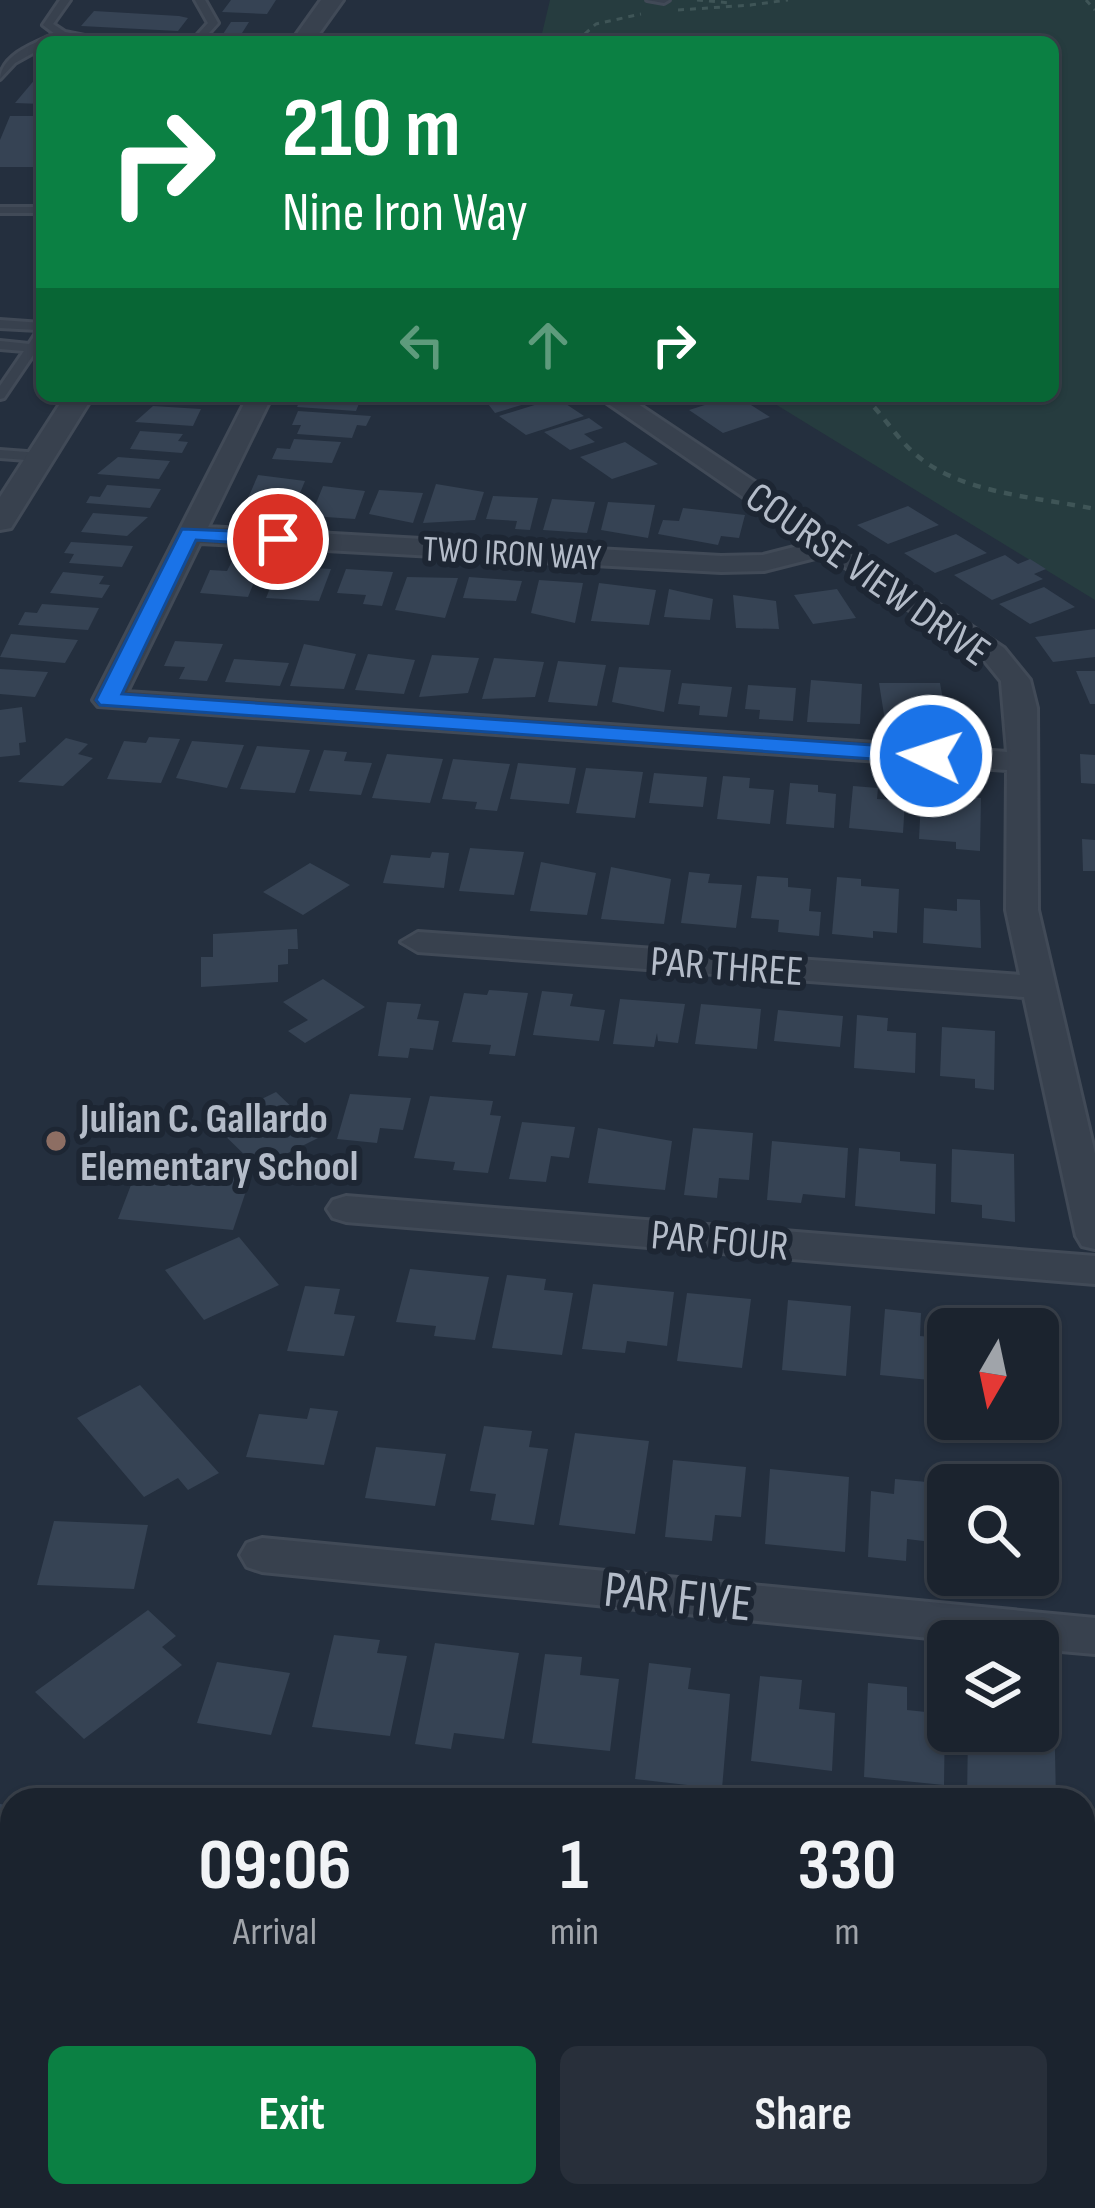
<!DOCTYPE html>
<html lang="en">
<head>
<meta charset="utf-8">
<style>
  body { margin:0; font-family:"Sofia Sans Condensed",sans-serif; background:#282f3a; color:#f1f3f6; height:100vh; display:flex; flex-direction:column; font-size:45px; white-space:nowrap }
  * { box-sizing:border-box; margin:0 }
  p { font-size:39px; color:#a0a4aa }
  .icon { flex:none; width:66px; height:66px; fill:none; stroke:currentColor; stroke-width:2; stroke-linecap:round; stroke-linejoin:round }
  .map { position:relative; flex:1; overflow:hidden }
  .sheet { position:absolute; left:0px; top:1788px; width:1095px; height:420px; display:flex; flex-direction:column; background:#1b232e; border-radius:36px 36px 0 0; box-shadow:0 3px 9px #0004,0 0 0 3px #39404a }
  .sheet>* { flex:none }
  .top-card { position:absolute; left:36px; top:36px; width:1023px; height:366px; border-radius:18px; box-shadow:0 3px 9px #0004,0 0 0 3px #39404a; background:#0b8043; color:#fff; overflow:hidden }
  .needle { width:78px; rotate:189deg }
  .fabs { position:absolute; left:927px; top:1308px; display:grid; gap:24px }
  .fabs a { display:grid; place-items:center; width:132px; height:132px; border-radius:18px; background:#1b232e; box-shadow:0 3px 9px #0004,0 0 0 3px #39404a; font-size:60px }
  .pin { position:absolute; display:grid; place-items:center; width:102px; height:102px; color:#fff; margin:-51px; border:6px solid #fff; border-radius:50%; box-shadow:0 3px 12px #0007 }
  .me { position:absolute; width:132px; margin:-66px; rotate:274deg; stroke-linejoin:round; filter:drop-shadow(0 0 9px #0008) }
  .turn { display:flex; align-items:center; gap:42px; height:252px; padding:0 48px; font-size:54px }
  .turn .icon { width:156px; height:156px; stroke-width:2.5 }
  .turn b { display:block; font-size:84px; line-height:102px }
  .lanes { display:flex; align-items:center; height:114px; padding:0 48px; background:#0003; justify-content:center; gap:60px; direction:ltr }
  .lanes .off { opacity:.35 }
  .eta { display:flex; justify-content:space-evenly; align-items:center; height:204px; text-align:center }
  .eta b { font-size:72px; font-weight:700; line-height:84px }
  .primary-button { display:flex; gap:24px; margin-top:auto; padding:24px 48px }
  .primary-button a { flex:1; height:138px; border-radius:18px; background:#0b8043; color:#fff; font-size:48px; font-weight:700; line-height:138px; text-align:center }
  .primary-button a+a { background:#282f3a; color:#f1f3f6 }
  .map>svg:first-child { display:block }
  .green { fill:#263c3f }
  .building { fill:#364354 }
  .lines { fill:none; stroke-linecap:round; stroke-linejoin:round }
  .service-casing { stroke:#414a57; stroke-width:6 }
  .minor-casing { stroke:#414a57; stroke-width:6 }
  .tertiary-casing { stroke:#414a57; stroke-width:6 }
  .path-far1 { stroke:#3f5557; stroke-width:3; stroke-dasharray:6 6; stroke-linecap:butt }
  .path { stroke:#3f5557; stroke-width:4.5; stroke-dasharray:8 8; stroke-linecap:butt }
  .service { fill:#38414e; fill-rule:evenodd }
  .minor { fill:#38414e; fill-rule:evenodd }
  .tertiary { fill:#38414e; fill-rule:evenodd }
  .route { fill:#1a73e8; stroke:#114b97; stroke-width:3 }
  .education-dot { fill:#8d6e63; stroke:#1d2633; stroke-width:4.5 }
  .labels { text-anchor:middle; stroke-width:12; stroke-linejoin:round; paint-order:stroke }
  .far-street-label { font-size:36px; fill:#b4bcc9; stroke:#1d2633 }
  .street-label { font-size:42px; fill:#b4bcc9; stroke:#1d2633 }
  .poi-label { font-size:42px; font-weight:bold; fill:#b4bcc9; stroke:#1d2633; text-anchor:start }
  .near-street-label { font-size:51px; fill:#b4bcc9; stroke:#1d2633 }
</style>
</head>
<body>
<div class="map">
<svg width="1095" height="2208" viewBox="0 0 1095 2208">
  <rect width="100%" height="100%" fill="#242f3e"/>
  <path class="green" d="M550,0h545v600l-333,-204h291v-354h-513z"/>
  <path class="building" d="M231,0h45l-9,14 -45,-2z
    M94,11l85,5 9,2 -10,13 -97,-5z
    M231,22h18l-12,19 -18,-1z
    M42,71v33l-27,-1z
    M10,116h32l-2,51h-40v-27z
    M302,396l12,1 48,-1 -6,15 -59,-4z
    M482,396h66v1l-53,16z
    M733,396h14l11,7 -7,2 19,12 -47,16 -34,-23z
    M557,398l27,18 -58,19 -27,-19z
    M153,406l48,3 -8,17 -58,-4z
    M298,411l73,5 -5,10 -9,-1 -5,13 -55,-4 4,-9h-9z
    M589,418l14,10 -19,6 11,8 -25,8 -26,-18z
    M140,431l43,3 -5,7 10,1 -6,11 -52,-4z
    M294,439l47,3 -9,21 -60,-4 5,-11 13,1z
    M625,442l33,22 -46,15 -32,-22z
    M118,457l52,4 -11,18 -62,-5z
    M258,475l47,6 -12,29 -51,2z
    M436,484l48,8 -9,28 -52,3z
    M107,485l54,4 -11,19 -64,-5 4,-7 10,1z
    M323,486l42,5 -10,28 -44,-3z
    M379,490l44,3 -10,30 -44,-9z
    M493,496l45,2 -8,32 -15,-1 2,-8 -31,-2z
    M552,499l43,3 -8,31 -44,-3z
    M608,502l47,3 -7,33 -47,-8z
    M908,506l31,19 -51,19 -31,-19z
    M683,508l62,7 -6,23 -18,-2 -3,9 -60,-11 5,-14 16,1z
    M93,513l55,4 -21,19 -46,-4z
    M956,534l31,19 -52,20 -31,-20z
    M71,542l62,4 -11,21 -53,-4 5,-9 -10,-1z
    M1005,555l13,9 12,-5 16,10 -12,5 9,5 -51,21 -38,-25z
    M232,561l30,2 -14,34 -48,-4 10,-23 17,1z
    M279,566l52,3 -12,32 -53,-3z
    M346,569l47,3 -11,34 -19,-2 3,-9 -29,-2z
    M63,572l41,4 -5,8 11,1 -8,13 -52,-5z
    M407,577l51,1 -13,40 -50,-8z
    M469,577l53,4 -6,20 -53,-3z
    M539,580l44,3 -8,40 -44,-10z
    M599,583l57,7 -7,35 -58,-4z
    M1044,587l31,20 -45,17 -31,-20z
    M669,589l44,10 -3,21 -46,-3z
    M837,589l19,29 -43,6 -19,-29z
    M733,595l43,6 3,28 -43,-1z
    M42,604l57,4 -11,22 -70,-5 7,-13 12,1z
    M1095,629v28l-42,5 -18,-25z
    M11,634l67,6 -13,23 -65,-6z
    M175,641l48,3 -16,37 -28,-2 6,-12 -21,-1z
    M304,644l52,10 -12,35 -54,-3z
    M368,654l47,6 -11,34 -49,-4z
    M432,655l47,3 -11,35 -49,4z
    M494,658l50,4 -9,35 -53,2z
    M234,659l55,4 -9,23 -55,-4z
    M558,661l48,4 -9,41 -49,-4z
    M619,667l52,3 -7,42 -52,-10z
    M0,669l48,3 -13,25 -35,-3z
    M1076,671h19v33h-5z
    M811,680l51,4 -2,40 -53,-2z
    M682,683l50,4 -5,30 -28,-2 1,-9 -22,-2z
    M879,683h61l4,22h-24l3,16h-38z
    M748,685l48,3 -3,33 -34,-2 1,-9 -15,-1z
    M22,707l4,35 -7,1 1,12 -20,2v-47z
    M149,737l31,2 -19,44 -54,-4 17,-38 22,2z
    M66,738l22,6 -10,10 15,4 -30,28 -45,-4z
    M192,741l52,4 -17,43 -51,-10z
    M257,746l53,4 -15,43 -55,-4z
    M324,750l23,2 -3,9 28,2 -11,32 -52,-4z
    M387,754l56,5 -13,44 -58,-5z
    M1080,754l15,1v29l-14,-1z
    M453,759l57,5 -13,47 -22,-2 2,-7 -35,-3z
    M518,763l58,5 -7,36 -59,-5z
    M586,768l57,4 -8,46 -59,-5z
    M654,773l53,4 -4,30 -54,-4z
    M723,776l27,2 -1,10 25,2 -4,34 -53,-5z
    M790,783l28,2v7l18,2 -2,34 -48,-4z
    M853,786l25,2 -1,11 28,2 -2,32 -54,-5z
    M943,795l38,3 -1,53 -24,-2v-7l-37,-3 2,-40 22,2z
    M1082,839l13,1v31h-12z
    M470,848l54,4 -10,43 -55,-4z
    M432,852l17,1 -5,35 -61,-5 8,-28 39,3z
    M541,862l55,11 -9,42 -57,-4z
    M310,863l40,22 -47,30 -40,-23z
    M611,867l60,12 -7,45 -63,-5z
    M689,872l21,2 -2,9 34,2 -6,43 -55,-5z
    M757,876l31,2v9l23,2 -2,22 12,1 -2,24 -41,-4 1,-12 -28,-2z
    M837,877l24,2v7l38,3 -2,44 -24,-2v7l-41,-4z
    M957,899l23,1 1,48 -58,-5 1,-35 33,3z
    M297,929l1,20h-10v15l-10,1v17l-77,5v-30h12v-23z
    M323,979l42,28 -60,36 -17,-12 20,-11 -25,-18z
    M489,990l39,3 -13,63 -26,-2 2,-9 -39,-3 12,-49 23,2z
    M542,991l31,3 -3,12 35,4 -6,31 -66,-6z
    M620,999l65,5 -7,39 -20,-2 -1,-8 -3,14 -41,-3z
    M387,1002l34,2 -4,15 22,2 -6,29 -23,-2 -2,10 -30,-2z
    M701,1004l60,5 -4,40 -62,-5z
    M778,1010l65,6 -3,31 -66,-6z
    M857,1015l31,3 -1,13 29,2 -1,40 -61,-5z
    M942,1027l53,4 -1,59 -19,-2v-9l-35,-3z
    M276,1092l46,44 -64,32 -46,-45z
    M350,1094l61,4 -8,32 -23,-2 -3,15 -40,-4z
    M430,1096l63,5 -3,14 11,1 -13,57 -35,-3 2,-8 -41,-4z
    M522,1122l53,5 -6,31 -18,-2 -5,26 -37,-3z
    M598,1128l74,13 -7,49 -77,-7z
    M693,1128l60,5 -4,47 -30,-2 -2,20 -33,-3z
    M772,1141l76,7 -3,50 -42,-4 -2,9 -34,-3z
    M859,1148l41,4v9l36,3 -1,50 -80,-8z
    M952,1149l62,5 1,68 -33,-4v-13l-31,-3z
    M139,1164l112,12 -18,54 -115,-11z
    M239,1237l40,48 -75,35 -39,-50z
    M410,1269l79,8 -14,63 -41,-4 2,-10 -40,-4z
    M507,1275l39,4 -2,11 29,3 -11,62 -70,-7z
    M593,1284l81,8 -7,54 -40,-5 -2,12 -43,-4z
    M305,1286l35,3 -6,25 21,2 -11,40 -57,-5z
    M687,1293l64,6 -9,69 -65,-7z
    M788,1300l63,6 -5,70 -64,-6z
    M885,1309l36,4 -1,23 21,2 -2,43 -59,-6z
    M966,1317l83,8 2,67h-6v12l-7,-1v-74h-72z
    M140,1385l79,88 -31,17 -10,-12 -34,19 -67,-79z
    M310,1408l28,3 -14,54 -78,-8 13,-43 48,5z
    M484,1426l48,5 -3,16 19,2 -14,76 -43,-5 5,-26 -26,-3z
    M575,1433l74,8 -14,93 -76,-9z
    M376,1447l70,7 -11,52 -70,-8z
    M673,1460l73,7 -5,50 -26,-2 -3,26 -47,-4z
    M770,1469l79,8 -4,75 -80,-8z
    M895,1479l53,5v60l-41,-5 -1,22 -38,-4 3,-66 23,3z
    M1038,1483l11,1 2,66 -13,-1z
    M54,1521l94,4 -14,64 -97,-4z
    M148,1610l28,26 -14,11 20,18 -98,74 -49,-47z
    M334,1635l46,5 -3,13 30,3 -17,80 -78,-9z
    M435,1643l84,10 -15,86 -50,-6 -3,16 -36,-5z
    M545,1654l37,3 -2,18 39,4 -9,72 -78,-8z
    M217,1662l73,11 -19,62 -74,-12z
    M649,1663l42,5 -3,21 42,5 -8,95 -87,-10z
    M760,1676l42,4 -3,29 36,4 -3,58 -81,-10z
    M868,1683l39,4v23l38,4 -1,71 -80,-8z
    M1038,1704l16,1 2,95h-89l1,-69h70z
    M0,1804l12,2v65l-11,29z
    M0,2032l12,2v35l-11,33z
    M174,2196h104l-3,12h-104z
    M307,2196h102l-3,12h-102z"/>
  <g class="lines">
    <defs>
      <path id="service" d="M60,0h10l-17,24 12,8 49,10 -51,-5 -10,5h-11v6l-27,15 -15,16c2,-25 35,-36 55,-45l-12,-9z
        M195,0h10l13,23 -17,19h-10l17,-19z
        M647,0h22l-5,3z
        M0,207h42v6h-42z
        M0,320l42,3v19l-38,56 -4,1v-13l24,-35 -24,-2v-8l29,3 9,-14 -38,-2z
        M0,450l40,3 6,4 -6,4 -40,-3z"/>
      <path id="minor" d="M248,396h24l-64,131 513,29 42,-1 47,-12 -213,-147h29l378,252 26,32 7,28 1,202 57,244v95l-13,-3 -6,-10 -52,-239 -606,-45 -17,-10 17,-10 602,43 -14,-65 1,-140 -909,-64 -5,-6zM200,543l521,29 43,-1 63,-16 157,105 17,21 6,71 -880,-60z
        M346,1196l749,60v28l-749,-62 -13,-4 -6,-9 6,-9z
        M262,1538l833,80v36l-57,-5v-8h-78l-698,-69 -15,-5 -7,-12 7,-12z
        M1083,2105h12v50h-12z
        M67,2196h54l-4,12h-54z"/>
      <path id="tertiary" d="M321,0h22l-30,42h-22z
        M65,396h28l-82,132 -11,2v-33z"/>
    </defs>
    <use href="#service" class="service-casing"/>
    <use href="#minor" class="minor-casing"/>
    <use href="#tertiary" class="tertiary-casing"/>
    <path class="path-far1" d="M697,0l34,3
      M1086,0l9,10
      M750,5l38,-5
      M678,10l74,-5
      M576,42l20,-18 45,-10"/>
    <path class="path" d="M863,396c19,17 32,40 51,57 45,41 124,44 181,56"/>
    <use href="#service" class="service"/>
    <use href="#minor" class="minor"/>
    <use href="#tertiary" class="tertiary"/>
  </g>
  <path class="route" d="M182,529l96,4 10,6 -10,6 -82,-5 -74,154 809,55 11,7 -11,7 -831,-58 -4,-5z"/>
  <circle class="education-dot" cx="56" cy="1141" r="12"/>
  <g class="labels">
    <g class="far-street-label">
      <text transform="translate(512 552) rotate(3)" y="13">TWO IRON WAY</text>
    </g>
    <g class="street-label">
      <text transform="translate(869 573) rotate(35)" y="15">COURSE VIEW DRIVE</text>
      <text transform="translate(727 965) rotate(4)" y="15">PAR THREE</text>
      <text transform="translate(720 1239) rotate(5)" y="15">PAR FOUR</text>
    </g>
    <g class="poi-label">
      <text x="80" y="1132">Julian C. Gallardo<tspan x="80" dy="48">Elementary School</tspan></text>
    </g>
    <g class="near-street-label">
      <text transform="translate(678 1595) rotate(6)" y="18">PAR FIVE</text>
    </g>
  </g>
</svg>
<div class="fabs">
<a><svg class="needle" viewBox="-14 -14 28 28"><path d="M0-13l5 13h-10z" fill="#e53935"/><path d="M0 13l5-13h-10z" fill="#a0a4aa"/></svg></a>
<a><svg class="icon" aria-label="search" viewBox="0 0 24 24"><circle cx="10" cy="10" r="6"/><path d="M15 15l6 6"/></svg></a>
<a><svg class="icon" aria-label="layers" viewBox="0 0 24 24"><path d="M12 4l9 5-9 5-9-5zM3 14l9 5 9-5"/></svg></a>
</div>
<div class="pin" style="left:278px;top:539px;background:#d93025"><svg class="icon" aria-label="arrive" viewBox="0 0 24 24"><path d="M6 21V4h12l-3 4 3 4H6"/></svg></div>
<svg class="me" style="left:931px;top:756px" viewBox="-20 -20 40 40"><circle r="17" fill="#1a73e8" stroke="#fff" stroke-width="3"/><path d="M0-11L8 9 0 5-8 9z" fill="#fff"/></svg>
<div class="top-card">
<div class="turn"><svg class="icon" aria-label="right" viewBox="0 0 24 24"><path d="M7 20v-9h11M14 6l5 5-5 5"/></svg><div><b>210 m</b>Nine Iron Way</div></div>
<div class="lanes"><svg class="icon off" aria-label="left" viewBox="0 0 24 24"><path d="M17 20v-9H6M10 6l-5 5 5 5"/></svg><svg class="icon off" aria-label="ahead" viewBox="0 0 24 24"><path d="M12 20V5M6 11l6-6 6 6"/></svg><svg class="icon" aria-label="right" viewBox="0 0 24 24"><path d="M7 20v-9h11M14 6l5 5-5 5"/></svg></div>
</div>
<section class="sheet">
<div class="eta">
<div><b>09:06</b><p>Arrival</p></div>
<div><b>1</b><p>min</p></div>
<div><b>330</b><p>m</p></div>
</div>
<div class="primary-button"><a>Exit</a><a>Share</a></div>
</section>
</div>
</body>
</html>
